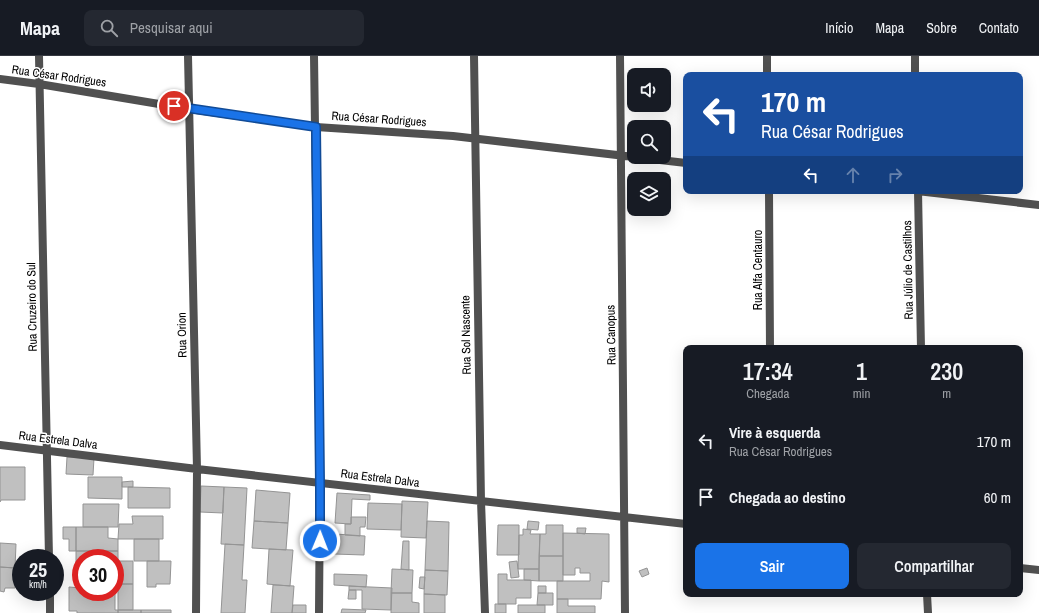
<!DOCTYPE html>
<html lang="pt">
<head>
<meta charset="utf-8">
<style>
  body { margin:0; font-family:"Archivo Narrow",sans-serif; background:#242831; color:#f1f3f6; height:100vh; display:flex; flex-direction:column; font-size:15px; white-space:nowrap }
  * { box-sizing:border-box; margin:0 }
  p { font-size:13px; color:#9ea1a6 }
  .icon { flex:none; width:22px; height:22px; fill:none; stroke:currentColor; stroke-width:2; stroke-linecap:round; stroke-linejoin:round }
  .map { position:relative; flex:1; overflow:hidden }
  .panel { position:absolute; left:683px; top:289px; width:340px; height:252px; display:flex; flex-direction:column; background:#171b24; border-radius:8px; box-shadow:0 4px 16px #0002 }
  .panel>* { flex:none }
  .hud { position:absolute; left:683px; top:16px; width:340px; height:122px; border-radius:8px; box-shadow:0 4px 16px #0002; background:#1a4fa0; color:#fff; overflow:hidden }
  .tools { position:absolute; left:627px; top:12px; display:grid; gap:8px }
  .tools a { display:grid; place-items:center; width:44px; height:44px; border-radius:8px; background:#171b24; box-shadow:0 4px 16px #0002; font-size:20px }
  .speed { position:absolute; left:12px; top:493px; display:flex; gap:8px; font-size:20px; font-weight:700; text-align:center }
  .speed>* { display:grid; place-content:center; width:52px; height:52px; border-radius:50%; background:#171b24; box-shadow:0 4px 16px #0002; line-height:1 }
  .speed small { font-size:10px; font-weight:400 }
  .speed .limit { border:6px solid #d22; background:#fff; color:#111 }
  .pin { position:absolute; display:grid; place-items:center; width:34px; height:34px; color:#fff; margin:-17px; border:2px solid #fff; border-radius:50%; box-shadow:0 1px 4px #0007 }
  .me { position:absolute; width:44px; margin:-22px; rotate:1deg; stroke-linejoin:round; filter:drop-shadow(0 0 3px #0008) }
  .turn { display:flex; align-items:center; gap:14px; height:84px; padding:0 12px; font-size:18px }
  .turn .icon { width:52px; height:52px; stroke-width:2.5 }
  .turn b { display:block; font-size:28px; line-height:34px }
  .lanes { display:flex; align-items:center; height:38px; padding:0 12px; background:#0003; justify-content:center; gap:20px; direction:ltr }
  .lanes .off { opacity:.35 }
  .eta { display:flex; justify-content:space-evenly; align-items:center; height:68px; text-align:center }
  .eta b { font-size:24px; font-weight:600; line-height:28px }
  .action { display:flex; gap:8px; margin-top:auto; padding:8px 12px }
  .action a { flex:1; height:46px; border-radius:8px; background:#1a73e8; color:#fff; font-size:16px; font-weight:600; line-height:46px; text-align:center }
  .action a+a { background:#242831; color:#f1f3f6 }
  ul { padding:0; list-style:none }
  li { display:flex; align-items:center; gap:12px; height:56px; padding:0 12px }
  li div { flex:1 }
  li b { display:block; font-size:15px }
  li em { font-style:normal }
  header { display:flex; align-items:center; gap:24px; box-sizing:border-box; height:56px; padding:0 20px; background:#171b24; border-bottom:1px solid #363941 }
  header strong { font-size:19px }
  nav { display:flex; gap:22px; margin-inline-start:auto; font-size:14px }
  .search { width:280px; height:36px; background:#242831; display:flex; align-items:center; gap:10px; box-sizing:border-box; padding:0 14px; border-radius:8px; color:#9ea1a6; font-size:15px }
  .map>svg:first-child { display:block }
  .building { fill:#c0c0c0; stroke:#949494 }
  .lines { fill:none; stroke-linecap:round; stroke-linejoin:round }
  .street { stroke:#505050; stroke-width:8 }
  .route-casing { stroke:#114b97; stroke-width:10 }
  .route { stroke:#1a73e8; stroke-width:7 }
  .labels { text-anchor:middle; stroke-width:3; stroke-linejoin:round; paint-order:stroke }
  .street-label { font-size:12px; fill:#000; stroke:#fff }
</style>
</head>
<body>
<header>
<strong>Mapa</strong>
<div class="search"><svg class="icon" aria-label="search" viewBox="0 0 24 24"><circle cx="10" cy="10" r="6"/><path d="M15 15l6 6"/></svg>Pesquisar aqui</div>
<nav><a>Início</a><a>Mapa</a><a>Sobre</a><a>Contato</a></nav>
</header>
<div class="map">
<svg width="1039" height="557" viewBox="0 0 1039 557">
  <rect width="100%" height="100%" fill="#fff"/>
  <path class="building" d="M67,401l27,1 -1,17 -27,-1z
    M0,411h25v33h-24l-1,2z
    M88,421h34v22l-34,-1z
    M133,425v6h-11v-5z
    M201,430l23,1 -1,26 -23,-1z
    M128,431l42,1v20h-42z
    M224,431l23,1 -3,57 -23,-1z
    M256,434l34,3 -2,30 -34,-2z
    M337,437l33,2v5l-18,-1 -1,25 -16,-1z
    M402,445l26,1 -2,36 -25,-1z
    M368,447l34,1 -1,26 -34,-1z
    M83,448h36l-1,23h-35z
    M132,460h31v23h-45l1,-15h14z
    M351,461h15l-1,10h-5v9l-15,-1v-11h6z
    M254,465l34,2 -2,27 -34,-2z
    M427,465l22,1 -1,49 -23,-1z
    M528,465l11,1 -1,8 -11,-1z
    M498,469h21v30h-22z
    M546,469h17v31h-24l1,-22h6z
    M63,471h13v24h-7v-12h-6z
    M76,471h32v11l10,1v12h-42z
    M577,472h9l-1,6 -8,-1z
    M523,473l8,1 -1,4h10l-1,35h-21l1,-34h4z
    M563,477l46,1v48l-7,-1 -1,18h-44v-18h33v-8h-10v-5h-5v7h-12z
    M335,478l30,2 -1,19 -30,-1z
    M134,483h25v22h-25z
    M403,485h6v29l-8,-1z
    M0,487l16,1 -1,24 -15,-1z
    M225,488l19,1 -2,35h5l-2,33h-24z
    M269,493l24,1 -3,36 -23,-2z
    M76,495h42v26h-3v-19h-34v18h-5z
    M539,500h24v25h-24z
    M118,505h15v23h-15z
    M147,505h24l-1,23h-14v3h-9z
    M517,505l2,16 -8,1 -2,-16z
    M0,511l16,1 -1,20h-10l-1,4 -4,-1z
    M647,512l2,6 -7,3 -3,-6z
    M392,513l21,1 -1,23h-21z
    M524,513h15v12l-15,-1z
    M425,514l23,1 -1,24 -23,-1z
    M334,518l33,1 -1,12 -32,-2z
    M498,518h9v6h24v18h-15v6h-18z
    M420,521h5l-1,12 -5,-1z
    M118,528h15v26h-15z
    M273,529l21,1 -2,27h-21z
    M349,530l43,2 -1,22 -29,-1v-19h-13z
    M538,530h8v7h-8z
    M69,531l12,1v4h34v18h3v3h-41v-2h-8z
    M349,534h7v9h-8z
    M391,537h21v9l7,1v10h-28z
    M538,537h15v12h-16z
    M424,538l21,1v18h-21z
    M557,543h11v7h27v7h-38z
    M495,548h11v9h-11z
    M293,549h13v8h-14z
    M518,549h27v8h-27z
    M342,553l24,1 -1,3h-24z
    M118,554h23v3h-23z
    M141,554h30v3h-30z"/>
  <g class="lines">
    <path class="street" d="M39,0l10,502
      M188,0l9,413 -1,144
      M314,0l6,427 -1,130
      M474,0l7,445 4,112
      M620,0l5,557
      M767,0v19
      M915,0v19
      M0,23l39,5 150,25 127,18 137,9 233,27
      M769,135l1,157
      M917,135l122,14
      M918,135l3,157
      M0,389l197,24 489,55
      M1020,512l19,2
      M50,536v21
      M927,538l1,19"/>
  </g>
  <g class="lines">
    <defs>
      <path id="route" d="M174,50l142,21 4,356v58"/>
    </defs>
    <use href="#route" class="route-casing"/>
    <use href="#route" class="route"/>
  </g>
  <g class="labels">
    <g class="street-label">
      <text transform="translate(59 20) rotate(8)" y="4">Rua César Rodrigues</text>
      <text transform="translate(379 63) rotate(4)" y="4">Rua César Rodrigues</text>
      <text transform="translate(758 214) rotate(-90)" y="4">Rua Alfa Centauro</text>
      <text transform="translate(908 214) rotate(-91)" y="4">Rua Júlio de Castilhos</text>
      <text transform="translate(32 251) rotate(-91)" y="4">Rua Cruzeiro do Sul</text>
      <text transform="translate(182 279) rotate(-91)" y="4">Rua Orion</text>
      <text transform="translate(466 279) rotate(-91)" y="4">Rua Sol Nascente</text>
      <text transform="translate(611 279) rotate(-91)" y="4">Rua Canopus</text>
      <text transform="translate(58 384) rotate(7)" y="4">Rua Estrela Dalva</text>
      <text transform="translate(380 422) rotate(7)" y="4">Rua Estrela Dalva</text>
    </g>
  </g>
</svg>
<div class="tools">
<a><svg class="icon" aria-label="sound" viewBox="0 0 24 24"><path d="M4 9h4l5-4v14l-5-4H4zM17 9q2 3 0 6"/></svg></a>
<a><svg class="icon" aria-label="search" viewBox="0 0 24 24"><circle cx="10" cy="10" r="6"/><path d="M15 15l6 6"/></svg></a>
<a><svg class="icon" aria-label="layers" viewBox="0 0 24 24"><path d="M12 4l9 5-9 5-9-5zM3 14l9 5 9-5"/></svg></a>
</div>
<div class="speed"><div>25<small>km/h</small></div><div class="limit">30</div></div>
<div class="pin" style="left:174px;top:50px;background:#d93025"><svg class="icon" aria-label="arrive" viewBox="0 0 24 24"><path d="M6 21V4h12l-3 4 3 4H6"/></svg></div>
<svg class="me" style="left:320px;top:485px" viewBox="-20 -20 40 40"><circle r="17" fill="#1a73e8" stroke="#fff" stroke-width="3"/><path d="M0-11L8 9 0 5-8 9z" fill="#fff"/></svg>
<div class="hud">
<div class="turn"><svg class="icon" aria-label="left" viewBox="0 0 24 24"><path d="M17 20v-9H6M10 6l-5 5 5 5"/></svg><div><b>170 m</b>Rua César Rodrigues</div></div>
<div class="lanes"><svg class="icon" aria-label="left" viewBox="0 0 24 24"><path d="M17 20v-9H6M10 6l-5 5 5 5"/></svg><svg class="icon off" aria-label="ahead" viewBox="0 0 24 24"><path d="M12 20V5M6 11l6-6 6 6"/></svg><svg class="icon off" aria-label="right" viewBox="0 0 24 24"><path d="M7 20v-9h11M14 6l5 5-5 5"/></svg></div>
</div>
<section class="panel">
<div class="eta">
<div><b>17:34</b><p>Chegada</p></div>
<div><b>1</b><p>min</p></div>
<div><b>230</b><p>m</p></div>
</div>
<ul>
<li><svg class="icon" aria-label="left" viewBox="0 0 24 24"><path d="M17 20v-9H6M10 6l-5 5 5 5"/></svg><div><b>Vire à esquerda</b><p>Rua César Rodrigues</p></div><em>170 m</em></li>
<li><svg class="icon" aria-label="arrive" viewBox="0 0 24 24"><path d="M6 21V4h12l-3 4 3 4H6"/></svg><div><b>Chegada ao destino</b></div><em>60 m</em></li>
</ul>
<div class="action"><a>Sair</a><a>Compartilhar</a></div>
</section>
</div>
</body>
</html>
